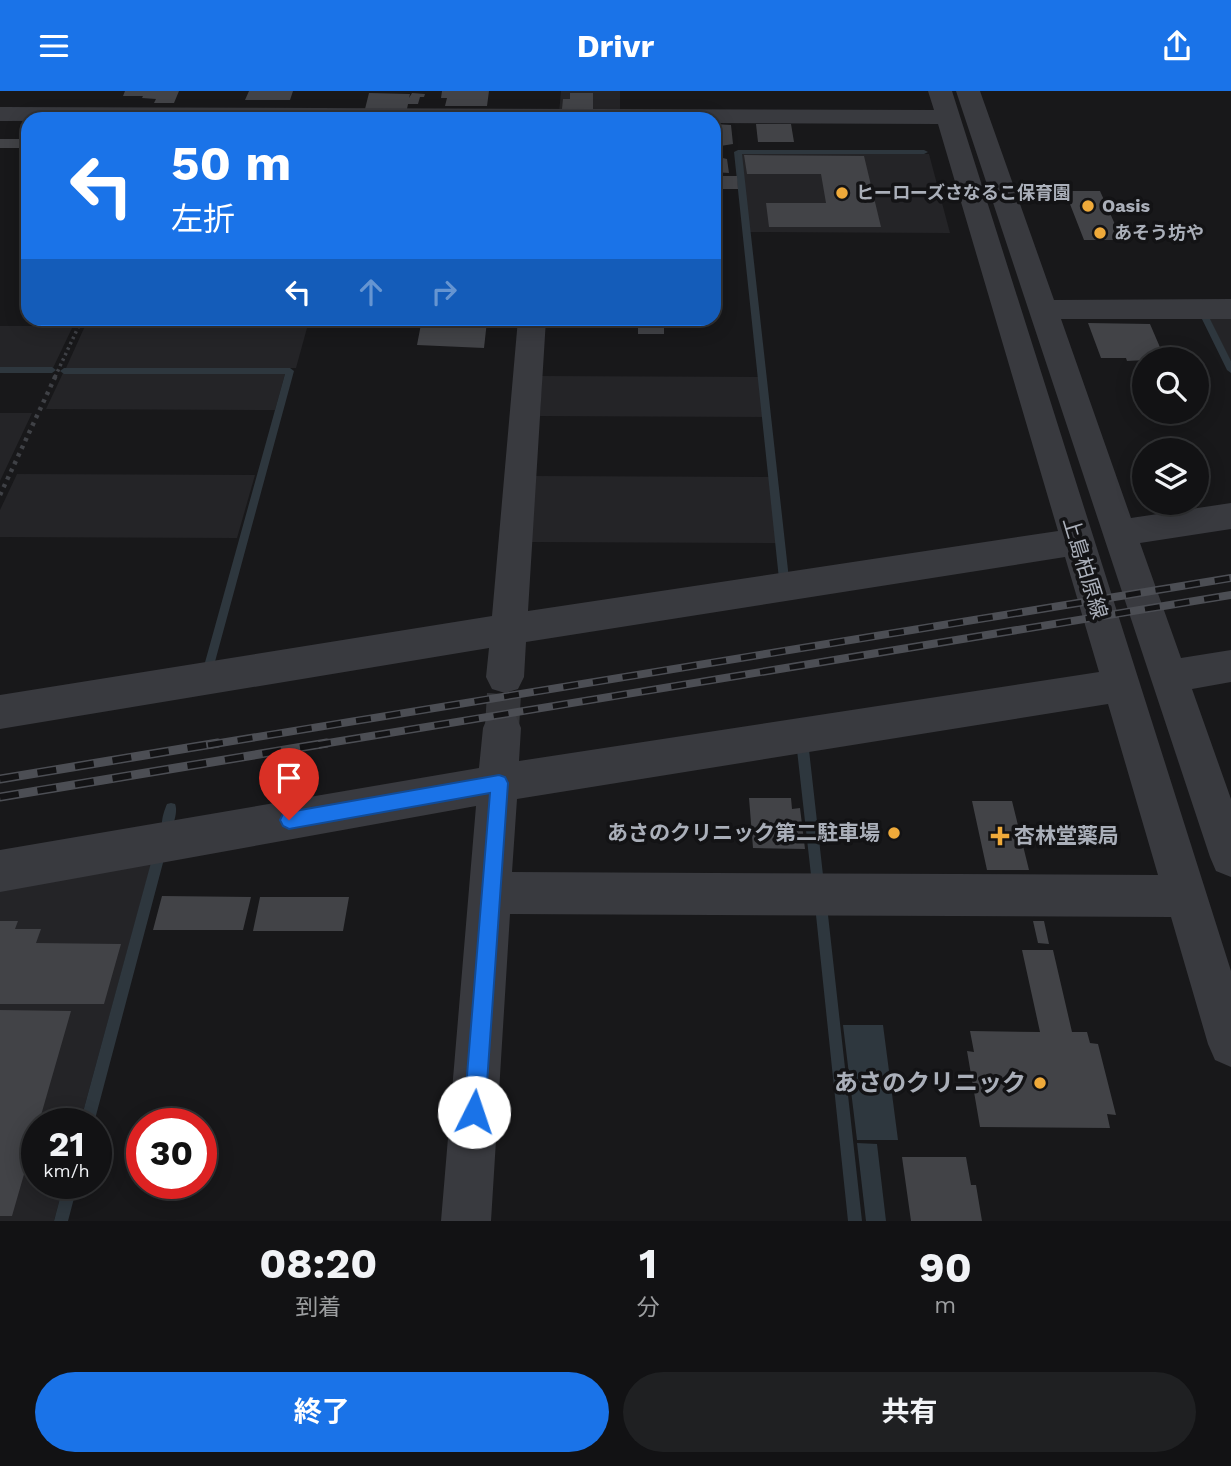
<!DOCTYPE html>
<html lang="ja">
<head>
<meta charset="utf-8">
<style>
  body { margin:0; font-family:"Work Sans","Noto Sans JP",sans-serif; background:#1f2022; color:#f1f3f6; height:100vh; display:flex; flex-direction:column; font-size:26px; white-space:nowrap }
  * { box-sizing:border-box; margin:0 }
  p { font-size:23px; color:#9c9ea0 }
  .icon { flex:none; width:38px; height:38px; fill:none; stroke:currentColor; stroke-width:2; stroke-linecap:round; stroke-linejoin:round }
  .map { position:relative; height:1130px; overflow:hidden }
  .panel { display:flex; flex-direction:column; background:#121214; flex:1 }
  .panel>* { flex:none }
  .hud { position:absolute; left:21px; top:21px; width:700px; height:214px; border-radius:21px; box-shadow:0 4px 18px #0003,0 0 0 2px #313234; background:#1a73e8; color:#fff; overflow:hidden }
  .tools { position:absolute; left:1132px; top:256px; display:grid; gap:14px }
  .tools a { display:grid; place-items:center; width:77px; height:77px; border-radius:50%; background:#121214; box-shadow:0 4px 18px #0003,0 0 0 2px #313234; font-size:35px }
  .speed { position:absolute; left:21px; top:1017px; display:flex; gap:14px; font-size:35px; font-weight:700; text-align:center }
  .speed>* { display:grid; place-content:center; width:91px; height:91px; border-radius:50%; background:#121214; box-shadow:0 4px 18px #0003,0 0 0 2px #313234; line-height:1 }
  .speed small { font-size:18px; font-weight:400 }
  .speed .limit { border:10px solid #d22; background:#fff; color:#111 }
  .pin { position:absolute; display:grid; place-items:center; width:60px; height:60px; color:#fff; margin:-72px -30px; border-radius:50% 50% 50% 0; rotate:-45deg; box-shadow:0 0 7px #0007 }
  .pin .icon { rotate:45deg }
  .me { position:absolute; width:77px; margin:-38px; rotate:4deg; stroke-linejoin:round; filter:drop-shadow(0 0 5px #0008) }
  .turn { display:flex; align-items:center; gap:24px; height:147px; padding:0 35px; font-size:32px }
  .turn .icon { width:91px; height:91px; stroke-width:2.5 }
  .turn b { display:block; font-size:49px; line-height:60px }
  .lanes { display:flex; align-items:center; height:66px; padding:0 35px; background:#0003; justify-content:center; gap:35px; direction:ltr }
  .lanes .off { opacity:.35 }
  .eta { display:flex; justify-content:space-evenly; align-items:center; height:119px; text-align:center }
  .eta b { font-size:42px; font-weight:700; line-height:49px }
  .action { display:flex; gap:14px; margin-top:auto; padding:14px 35px }
  .action a { flex:1; height:80px; border-radius:42px; background:#1a73e8; color:#fff; font-size:28px; font-weight:700; line-height:80px; text-align:center }
  .action a+a { background:#1f2022; color:#f1f3f6 }
  header { display:flex; justify-content:space-between; align-items:center; height:91px; padding:0 35px; background:#1a73e8; color:#fff; font-size:32px; font-weight:700 }
  .map>svg:first-child { display:block }
  .built { fill:#242427 }
  .water { fill:#2e373e }
  .lines { fill:none; stroke-linecap:round; stroke-linejoin:round }
  .stream { fill:#2e373e; fill-rule:evenodd }
  .building { fill:#424347 }
  .minor-tunnel { stroke:#35363a; stroke-width:34; stroke-dasharray:34 18; stroke-linecap:butt }
  .path-far1 { stroke:#3f4146; stroke-width:3.5; stroke-dasharray:2.5 3.5; stroke-linecap:butt }
  .path { stroke:#3f4146; stroke-width:4.5; stroke-dasharray:3.5 5; stroke-linecap:butt }
  .minor { fill:#393a3f; fill-rule:evenodd }
  .rail-far1-casing { stroke:#4c4e54; stroke-width:8 }
  .rail-casing { stroke:#4c4e54; stroke-width:9 }
  .rail-far1 { stroke:#131315; stroke-width:5; stroke-dasharray:15; stroke-linecap:butt }
  .rail { stroke:#131315; stroke-width:6; stroke-dasharray:19; stroke-linecap:butt }
  .route { fill:#1a73e8; stroke:#114b97; stroke-width:2 }
  .poi-dot { fill:#efaa3a; stroke:#131315; stroke-width:2.5 }
  .labels { text-anchor:middle; stroke-width:7; stroke-linejoin:round; paint-order:stroke }
  .far-poi-label { font-size:18px; font-weight:bold; fill:#aaafb9; stroke:#131315; text-anchor:start }
  .street-label { font-size:21px; fill:#aaafb9; stroke:#131315 }
  .poi-label { font-size:21px; font-weight:bold; fill:#aaafb9; stroke:#131315; text-anchor:end }
  .near-poi-label { font-size:24px; font-weight:bold; fill:#aaafb9; stroke:#131315; text-anchor:end }
</style>
</head>
<body>
<header><svg class="icon" aria-label="menu" viewBox="0 0 24 24"><path d="M4 6h16M4 12h16M4 18h16"/></svg>Drivr<svg class="icon" aria-label="share" viewBox="0 0 24 24"><path d="M12 15V3M7 8l5-5 5 5M5 13v7h14v-7"/></svg></header>
<div class="map">
<svg width="1231" height="1130" viewBox="0 0 1231 1130">
  <rect width="100%" height="100%" fill="#18181a"/>
  <path class="built" d="M561,0h59v22h-61z
    M740,63h189l21,79 -201,-1z
    M1209,227h22v42h-1z
    M0,235h73l-20,42 -53,-1z
    M85,235l222,2 -11,40h-230z
    M63,282l222,1 -10,36 -229,-1z
    M542,285l218,1 5,40 -225,-1z
    M0,322h32l-32,68z
    M17,383l238,1 -18,63 -237,-1v-27z
    M535,385l236,1 7,66 -247,-1z
    M152,770l-72,262h-43v60h27l-10,38h-54v-333z"/>
  <path class="water" d="M843,934h40l15,115h-41z
    M857,1052l20,1 9,77h-20z"/>
  <g class="lines">
    <path class="stream" d="M738,59h186l4,2 -4,2h-182l47,425 -5,4 -5,-4 -45,-427z
      M1204,221l4,3 23,46v12l-4,-3 -27,-55z
      M0,276h52l4,3 -4,3h-52z
      M64,277h226l4,3 -81,298 -4,2 -4,-2 -1,-3 81,-292h-221l-4,-3z
      M803,654l4,1 2,4 14,125 -2,4 -4,2 -4,-2 -2,-4 -14,-125 2,-4z
      M171,712l4,1c3,7 -1,19 -4,26l-4,2 -4,-2c-3,-7 1,-19 4,-26z
      M158,762l4,2 2,4 -70,264h-14l72,-264 2,-4z
      M822,818l4,2 2,4 34,306h-14l-32,-306 2,-4z
      M64,1092h14l-10,38h-14z"/>
  </g>
  <path class="building" d="M125,0h54l-5,12h-20l2,-4 -14,-1 1,-2h-20z
    M249,0h44l-3,9h-45z
    M442,0h47l-2,15h-42l2,-8h-6z
    M369,2l41,1 -1,4 3,-5 13,1 -1,3h-4l-2,7h-10l-1,5h-42z
    M570,2h23v17l-31,-1 1,-10h7z
    M714,33l17,1 2,19 -19,3z
    M756,33h35l3,18h-36z
    M0,48h24l-5,9h-19z
    M744,64l120,1 17,71h-112l-3,-24h60l-5,-29h-74z
    M714,65l13,3 2,14 -15,-1z
    M720,85h17l1,13h-17z
    M1053,100h47l22,49h-38l-16,-41h-12z
    M317,228h77l-2,7h-77z
    M422,228l65,2 -3,27 -67,-3z
    M638,228h26v15h-26z
    M1088,232l62,1 15,35 -38,2 -1,-3h-25z
    M749,707h42l1,11 8,-1 5,41 -52,-1z
    M972,710h40l17,69h-42z
    M162,805l89,1 -8,33h-90z
    M260,806h89l-6,34h-90z
    M0,830h18l-3,8h26l-5,14 85,1 -17,60h-104z
    M1033,830h11l5,23 -11,-1z
    M1022,859h31l19,82h15l3,11 8,1 18,71 -9,-1 3,14 -130,-1 -13,-76 7,1 -4,-21 70,1z
    M0,919l71,1 -59,205h-12z
    M902,1066h64l5,28h5l6,36h-71z"/>
  <g class="lines">
    <path class="minor-tunnel" d="M502,637l3,-51"/>
    <path class="path-far1" d="M714,100h3
      M55,286l27,-58"/>
    <path class="path" d="M0,404l56,-120"/>
    <path class="minor" d="M928,0h24l279,880v96l-16,-7 -7,-16 -37,-127 -661,-3 -19,307h-50l35,-415 -476,86v-42l479,-82 4,-40 5,-12 14,-5 14,5 5,12 -2,33 580,-89 -34,-115 -539,85 -2,35 -6,12 -13,4 -13,-4 -6,-12 3,-29 -489,81v-34l492,-79 26,-297h28l-18,292 530,-80 -120,-407 -224,-1v-4l-714,2v-14l934,3zM1108,613l50,171 -646,-3 5,-73z
      M956,0h24l74,209 177,-1v20h-170l70,199 100,-15v26l-91,14 41,115 50,-8v32l-39,7 39,110v78l-15,-6 -6,-14z"/>
    <defs>
      <path id="rail-far1" d="M208,654l1023,-167
        M316,654l915,-150"/>
      <path id="rail" d="M0,688l218,-36
        M0,706l327,-54"/>
    </defs>
    <use href="#rail-far1" class="rail-far1-casing"/>
    <use href="#rail" class="rail-casing"/>
    <use href="#rail-far1" class="rail-far1"/>
    <use href="#rail" class="rail"/>
  </g>
  <path class="route" d="M499,684l6,2 3,6 -23,329 -3,7 -8,3 -7,-3 -3,-7 26,-319 -201,36 -6,-3 -3,-6 3,-6 6,-2z"/>
  <g class="poi-dot">
    <circle cx="842" cy="102" r="7"/>
    <circle cx="1088" cy="115" r="7"/>
    <circle cx="1100" cy="142" r="7"/>
    <circle cx="894" cy="742" r="7"/>
    <path d="M996.5 734.5h7v7h7v7h-7v7h-7v-7h-7v-7h7z"/>
    <circle cx="1040" cy="992" r="7"/>
  </g>
  <g class="labels">
    <g class="far-poi-label">
      <text x="856" y="108">ヒーローズさなるこ保育園</text>
      <text x="1102" y="121">Oasis</text>
      <text x="1114" y="148">あそう坊や</text>
    </g>
    <g class="street-label">
      <text transform="translate(1085 477) rotate(73)" y="7">上島柏原線</text>
    </g>
    <g class="poi-label">
      <text x="880" y="749">あさのクリニック第二駐車場</text>
      <text x="1014" y="752" text-anchor="start">杏林堂薬局</text>
    </g>
    <g class="near-poi-label">
      <text x="1026" y="1000">あさのクリニック</text>
    </g>
  </g>
</svg>
<div class="tools">
<a><svg class="icon" aria-label="search" viewBox="0 0 24 24"><circle cx="10" cy="10" r="6"/><path d="M15 15l6 6"/></svg></a>
<a><svg class="icon" aria-label="layers" viewBox="0 0 24 24"><path d="M12 4l9 5-9 5-9-5zM3 14l9 5 9-5"/></svg></a>
</div>
<div class="speed"><div>21<small>km/h</small></div><div class="limit">30</div></div>
<div class="pin" style="left:289px;top:729px;background:#d93025"><svg class="icon" aria-label="arrive" viewBox="0 0 24 24"><path d="M6 21V4h12l-3 4 3 4H6"/></svg></div>
<svg class="me" style="left:474px;top:1021px" viewBox="-20 -20 40 40"><circle r="19" fill="#fff"/><path d="M0-13L10 11 0 6-10 11z" fill="#1a73e8"/></svg>
<div class="hud">
<div class="turn"><svg class="icon" aria-label="left" viewBox="0 0 24 24"><path d="M17 20v-9H6M10 6l-5 5 5 5"/></svg><div><b>50 m</b>左折</div></div>
<div class="lanes"><svg class="icon" aria-label="left" viewBox="0 0 24 24"><path d="M17 20v-9H6M10 6l-5 5 5 5"/></svg><svg class="icon off" aria-label="ahead" viewBox="0 0 24 24"><path d="M12 20V5M6 11l6-6 6 6"/></svg><svg class="icon off" aria-label="right" viewBox="0 0 24 24"><path d="M7 20v-9h11M14 6l5 5-5 5"/></svg></div>
</div>
</div>
<section class="panel">
<div class="eta">
<div><b>08:20</b><p>到着</p></div>
<div><b>1</b><p>分</p></div>
<div><b>90</b><p>m</p></div>
</div>
<div class="action"><a>終了</a><a>共有</a></div>
</section>
</body>
</html>
